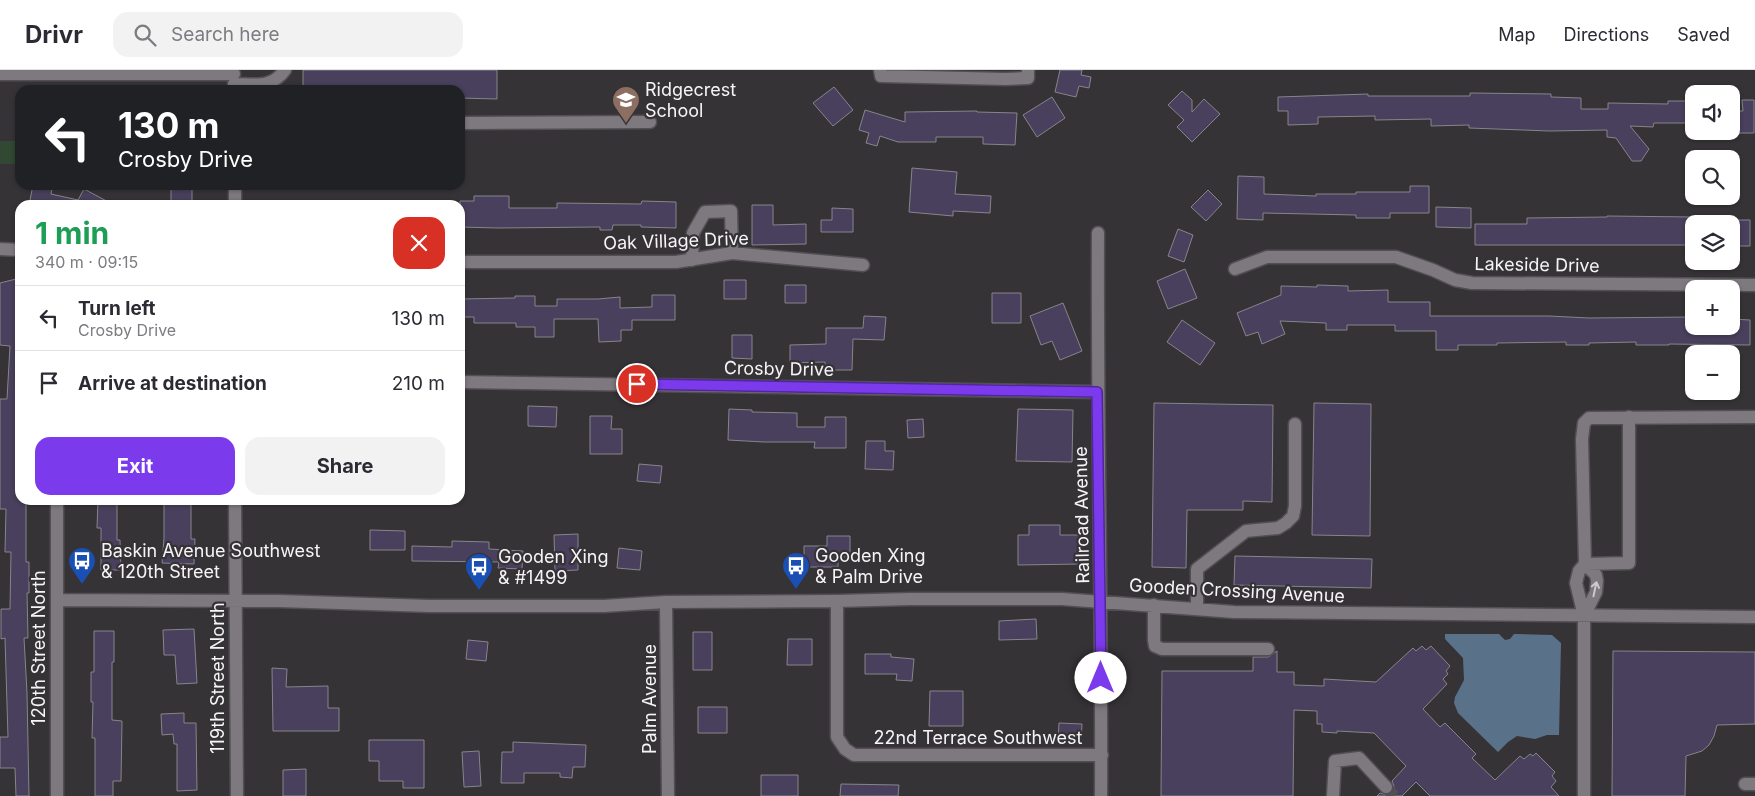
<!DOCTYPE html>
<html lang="en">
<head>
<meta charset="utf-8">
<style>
  body { margin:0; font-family:Inter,sans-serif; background:#f2f2f3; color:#2b2b33; height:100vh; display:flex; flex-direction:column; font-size:19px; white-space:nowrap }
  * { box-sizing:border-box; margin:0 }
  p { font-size:16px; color:#7c7c81 }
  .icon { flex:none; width:28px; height:28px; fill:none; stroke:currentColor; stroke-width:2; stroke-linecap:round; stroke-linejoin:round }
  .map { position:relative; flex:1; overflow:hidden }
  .details { position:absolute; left:15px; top:130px; width:450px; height:305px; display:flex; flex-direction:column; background:#fff; border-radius:15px; box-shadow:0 1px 4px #0004 }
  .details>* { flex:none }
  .guide { position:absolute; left:15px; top:15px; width:450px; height:105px; border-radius:15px; box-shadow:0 1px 4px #0004; background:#202124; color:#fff; overflow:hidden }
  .tools { position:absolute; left:1685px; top:15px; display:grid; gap:10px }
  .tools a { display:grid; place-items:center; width:55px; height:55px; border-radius:10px; background:#fff; box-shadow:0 1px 4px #0004; font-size:25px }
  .pin { position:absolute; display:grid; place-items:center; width:42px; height:42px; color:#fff; margin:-21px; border:2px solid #fff; border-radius:50%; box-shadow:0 1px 5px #0007 }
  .me { position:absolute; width:55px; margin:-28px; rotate:0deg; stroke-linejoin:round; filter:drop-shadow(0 0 4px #0008) }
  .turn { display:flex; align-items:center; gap:18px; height:105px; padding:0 20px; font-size:22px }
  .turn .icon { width:65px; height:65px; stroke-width:2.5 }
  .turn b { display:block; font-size:35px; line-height:42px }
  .round { display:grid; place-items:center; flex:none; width:52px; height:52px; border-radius:15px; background:#f2f2f3 }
  .summary { display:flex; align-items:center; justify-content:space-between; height:85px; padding:0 20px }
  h1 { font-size:30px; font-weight:700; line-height:38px; color:#1e9e55 }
  .button { display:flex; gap:10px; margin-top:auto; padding:10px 20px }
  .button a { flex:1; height:58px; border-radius:15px; background:#7c3aed; color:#fff; font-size:20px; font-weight:700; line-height:58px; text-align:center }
  .button a+a { background:#f2f2f3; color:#2b2b33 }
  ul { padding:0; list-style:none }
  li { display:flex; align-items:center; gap:15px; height:65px; padding:0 20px; border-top:1px solid #e1e1e2 }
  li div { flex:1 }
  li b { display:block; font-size:19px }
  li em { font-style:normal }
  header { display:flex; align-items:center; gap:30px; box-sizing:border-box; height:70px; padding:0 25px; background:#fff; border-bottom:1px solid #e1e1e2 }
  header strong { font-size:24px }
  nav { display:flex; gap:28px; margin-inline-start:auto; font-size:18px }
  .search { width:350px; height:45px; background:#f2f2f3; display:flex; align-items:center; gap:12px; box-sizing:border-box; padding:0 18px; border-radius:15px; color:#7c7c81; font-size:19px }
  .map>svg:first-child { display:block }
  .green { fill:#314832 }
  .water { fill:#59728a }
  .building { fill:#48405c; stroke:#86858b }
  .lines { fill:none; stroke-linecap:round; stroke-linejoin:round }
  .minor-tunnel { stroke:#535054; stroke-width:12; stroke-dasharray:12 6; stroke-linecap:butt }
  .minor-casing { stroke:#524e53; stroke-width:15 }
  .minor { stroke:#7d797e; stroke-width:12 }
  .oneway { stroke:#ccc9cd }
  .route-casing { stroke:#51269a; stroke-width:12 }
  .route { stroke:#7c3aed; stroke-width:9 }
  .labels { text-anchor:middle; stroke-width:4.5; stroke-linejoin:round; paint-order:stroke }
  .poi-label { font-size:18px; fill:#f6f4f7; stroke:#363337; text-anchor:start }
  .street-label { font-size:18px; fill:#f6f4f7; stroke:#363337 }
</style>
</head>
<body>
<header>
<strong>Drivr</strong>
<div class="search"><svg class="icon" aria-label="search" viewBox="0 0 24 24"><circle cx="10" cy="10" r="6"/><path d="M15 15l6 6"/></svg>Search here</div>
<nav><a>Map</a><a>Directions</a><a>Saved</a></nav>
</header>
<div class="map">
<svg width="1755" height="726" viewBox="0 0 1755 726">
  <rect width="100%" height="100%" fill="#363337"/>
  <path class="green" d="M0,71h20v23h-20z"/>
  <path class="water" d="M1445,564h54l6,6 5,-1 4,-5 38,1 9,8 -2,92h-12l-12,4 -18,-3 -9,6 -10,10 -40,-39 -4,-10 1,-6 9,-17 -1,-22 -18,-19z"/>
  <path class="building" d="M303,0h194v29l-37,-1v-8h-157z
    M1060,0h22l-1,5 10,2 -2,11 -10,-2 -3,11 -21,-5z
    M834,17l19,23 -20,16 -20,-23z
    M1182,21l10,9v12l12,-13 16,15 -28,28 -15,-15 7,-7 -16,-15z
    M1470,23l81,1v3l30,1v11h27v-6l60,1v-3h26v22h-40l-1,4 -23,-1 19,23 -8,12h-9l-16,-23 -9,-1v-7l-57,1 -81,-3v-3l-38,1v-7l-56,1v-4l-57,1v7l-30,1v-14h-10v-14l90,-3v2h102z
    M1052,27l13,21 -28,19 -14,-22z
    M1742,30h12v33h-23v-22h12z
    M865,40l40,12v-10l72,-1v1l40,1 -2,32 -32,-1v-7h-47v5h-38l-18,-6 -3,10 -11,-3 3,-10 -10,-3z
    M912,98l45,4 -2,22 36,2 -1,17 -37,-2v5l-44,-4z
    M1238,106l26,1v17l52,2v-2h40v-2h54v-6h19v27h-39v5h-34v-3l-93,-2v7l-26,-1z
    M33,115h20l-2,9 27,6 6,-11 30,16h-85z
    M171,115h21v20h-21z
    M1208,120l14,14 -16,17 -15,-14z
    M474,126h35v12h48v-5l84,1 1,-3 34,1v26l-35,-1v-2h-28l-1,5h-12v-3l-102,1 -38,-1v-26h14z
    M752,135h21v20l33,-1v20l-54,1z
    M1436,137l35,1v20l-35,-1z
    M832,138l21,1v23h-32v-12h11z
    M1607,146l87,1v28h-219v-21h52v-6l80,-1z
    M1731,150h19v26h-19z
    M1178,159l15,6 -9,27 -16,-6z
    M1185,199l12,29 -29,11 -11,-28z
    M20,208v222h6v62h3v31h-2l1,45h-4l3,55 2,103h-13l-1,-28h-15v-31h8l-3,-99 -4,1v-30h9l1,-57h-6l1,-43h-6v-110h7l3,-53 -10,-1v-62z
    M724,210h22v19h-22z
    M785,215h21v18h-21z
    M1317,215l31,1v5l40,-1v12h42v14h119l40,2 105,-1v9h37v-7l19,1v25l-81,-1v1h-33v-3l-47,1v2h-23v-3l-69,1v2h-39v5h-22v-19h-41v-6h-48v5h-21v-7l-46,-2 5,13 -23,10 -4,-12 -12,4 -9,-23 44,-18v-9l36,1z
    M992,223h29v30h-29z
    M652,225h23v25h-43v10h-11v11l-22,1 -1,-23h-44v18h-19v-10h-19v-4h-42v-6h-14v-18l55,-1v-2h20v10h22v-7h41l22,-2v11l32,-1z
    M1063,233l19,48 -22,9 -8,-19 -11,4 -11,-29z
    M864,246l22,1 -2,23 -31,-1 -1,31h-27v-8l-35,1v-18l36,-1v-16h37z
    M1182,250l33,23 -15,22 -33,-23z
    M732,265h20v24l-20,-1z
    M1154,333l119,2 -1,97 -29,-1v9h-56l-1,58 -34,-1z
    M1314,333l57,1 -1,132 -58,-1z
    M528,336l29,1 -1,20 -28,-1z
    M729,339l23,1v2l45,1v14h28v-10h21v31h-32l1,-6h-51l-36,-2z
    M1018,339l55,1 -1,52 -56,-1z
    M590,346h22l-1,13h11v25h-32z
    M923,349l1,18 -16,1 -1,-18z
    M866,371h19v10h9l-1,19 -28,-1z
    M639,394l23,2 -2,17 -23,-2z
    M98,430h19v40h3l1,30h-20v-42h-4z
    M164,430h27v39h4l-1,25 -32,-1 2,-25z
    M1029,455h31v10h20l1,29 -63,1v-30h11z
    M370,460l35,1v19h-35z
    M578,464v36l-23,1 -1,-36z
    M827,466h23v21h-12v10h-34v-21h23z
    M452,471l37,1v7l34,2 -1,18 -24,-1 1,-6 -87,-1v-15l40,1z
    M619,478l23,3 -2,19 -23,-2z
    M1235,486l137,3 -1,29 -137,-3z
    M1036,549l1,20 -38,1v-19z
    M194,559l3,54 -20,1 -2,-29h-11l-1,-25z
    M94,561h20v31h-2v58l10,1 -1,60h-8v15h-18v-58h-3l1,-36h-2v-30h3z
    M693,562h19v38h-19z
    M788,569h24v26h-25z
    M468,570l20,2 -2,19 -20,-2z
    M1422,576l4,4 5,-4 19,20 -4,5 2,3 -5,5 4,5 -24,25 17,18 5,-4 31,31 -4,4 23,22 25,-24 4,3 6,-5 3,2 3,-3 19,19 -3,4 4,5 -5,6 8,9h-129l-14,-14 -14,14h-25l3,-3 7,2 5,-2 2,-7 -2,-5 14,-15 -32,-33 -37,-2v2l-15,-1v-8h-5v-13l-23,-1 -1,86h-132l1,-125h91v-14h15l9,-6v21h17v13l30,1v-7l52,3 37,-34 3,3z
    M1613,581l142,1v72l-38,1 -3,11 -5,9 -7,6 -16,5 -1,40h-73z
    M865,584h26v3l23,2 -2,22 -16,-1 1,-6h-32z
    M272,598l15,1 -1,18 42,-1v22h11v23h-66z
    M930,621h33v35h-34z
    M698,637h29v26h-29z
    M184,643v10h12l1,67 -20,1v-47h-3l-1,-10 -11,1 -1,-21z
    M1059,653l23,1 -1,18 -23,-1z
    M369,670h55v48h-21v-7h-24v-20h-10z
    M513,672l73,3 -1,22h-12l-1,11 -12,-1v-4h-36v10h-23l1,-31h11z
    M479,681l2,35 -17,1 -2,-35z
    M306,699v27h-23v-26z
    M761,705h37v21h-37z
    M841,714l58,1 -1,11h-58z"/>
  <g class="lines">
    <path class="minor-tunnel" d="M1386,717l8,9"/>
    <defs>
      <path id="minor" d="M880,0l1,6 125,3 22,-1v-8
        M0,4h234
        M234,14c21,0 37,5 51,-14
        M460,53l190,-1
        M235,115v20
        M1098,163c-1,187 4,375 3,563
        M0,179l20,1
        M692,190l1,-27 12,-21 26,-1 1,42
        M460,192h216l56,-9 131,12
        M1235,199l32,-12h129l37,13 22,10 17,3 283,2
        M460,312l637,10
        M57,430v296
        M235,430l2,296
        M57,530l222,1 150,5h175l62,-4 171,-1 73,-2h152l172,13 521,5
        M837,531v136l8,12 9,6h248
        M666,532l2,194
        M1154,535v35l1,6 7,3h106
        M1197,539v-40l49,-38 32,-3 8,-5 7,-7 2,-10v-82
        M1584,546l12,-24 1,-11 -1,-6 -11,-11 -3,-125 2,-16 5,-5 166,-1
        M1745,714h10
        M1333,726l2,-35 24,-3 27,29
        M1584,726v-180l-8,-33 3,-12 6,-7 44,-1v-146"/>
    </defs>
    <use href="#minor" class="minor-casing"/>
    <use href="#minor" class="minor"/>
  </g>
  <defs><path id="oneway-shaft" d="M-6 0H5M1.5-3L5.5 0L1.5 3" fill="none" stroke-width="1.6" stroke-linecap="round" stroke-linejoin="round" transform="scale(1.25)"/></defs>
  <use class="oneway" href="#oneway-shaft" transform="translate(1595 519) rotate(-78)"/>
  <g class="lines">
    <defs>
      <path id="route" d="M637,314l460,8 4,286"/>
    </defs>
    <use href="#route" class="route-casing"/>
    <use href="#route" class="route"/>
  </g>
  <defs>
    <symbol id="school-pin" viewBox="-11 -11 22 30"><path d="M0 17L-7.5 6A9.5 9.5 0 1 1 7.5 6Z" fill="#8d6e63" stroke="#363337"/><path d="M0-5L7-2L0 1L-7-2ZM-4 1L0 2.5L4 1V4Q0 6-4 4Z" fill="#fff"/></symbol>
    <symbol id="bus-pin" viewBox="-11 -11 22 30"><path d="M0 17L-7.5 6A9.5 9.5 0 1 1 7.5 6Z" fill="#1a4fb4" stroke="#363337"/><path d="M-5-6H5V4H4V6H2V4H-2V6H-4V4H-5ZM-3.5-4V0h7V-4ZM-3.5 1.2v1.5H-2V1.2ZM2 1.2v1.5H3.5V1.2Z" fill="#fff"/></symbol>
  </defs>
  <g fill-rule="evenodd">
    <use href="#school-pin" x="610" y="14" width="32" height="43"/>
    <use href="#bus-pin" x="66" y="475" width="32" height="43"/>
    <use href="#bus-pin" x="780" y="480" width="32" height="43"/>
    <use href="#bus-pin" x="463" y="481" width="32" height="43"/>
  </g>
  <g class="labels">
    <g class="poi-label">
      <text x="645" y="26">Ridgecrest<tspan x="645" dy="21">School</tspan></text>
      <text x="101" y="487">Baskin Avenue Southwest<tspan x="101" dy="21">&amp; 120th Street</tspan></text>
      <text x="815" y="492">Gooden Xing<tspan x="815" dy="21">&amp; Palm Drive</tspan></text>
      <text x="498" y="493">Gooden Xing<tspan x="498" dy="21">&amp; #1499</tspan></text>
    </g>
    <g class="street-label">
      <text transform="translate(676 171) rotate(-2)" y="6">Oak Village Drive</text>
      <text transform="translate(1537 195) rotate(1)" y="6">Lakeside Drive</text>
      <text transform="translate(779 299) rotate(1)" y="6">Crosby Drive</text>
      <text transform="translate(1082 445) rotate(-91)" y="6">Railroad Avenue</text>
      <text transform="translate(1237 521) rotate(3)" y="6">Gooden Crossing Avenue</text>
      <text transform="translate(39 578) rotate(-90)" y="6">120th Street North</text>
      <text transform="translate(218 608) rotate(-90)" y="6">119th Street North</text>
      <text transform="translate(650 629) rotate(-90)" y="6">Palm Avenue</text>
      <text x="978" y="674">22nd Terrace Southwest</text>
    </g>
  </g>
</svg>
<div class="tools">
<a><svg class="icon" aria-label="sound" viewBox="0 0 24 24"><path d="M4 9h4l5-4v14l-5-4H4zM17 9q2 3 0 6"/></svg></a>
<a><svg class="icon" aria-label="search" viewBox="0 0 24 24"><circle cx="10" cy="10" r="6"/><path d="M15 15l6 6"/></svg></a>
<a><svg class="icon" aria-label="layers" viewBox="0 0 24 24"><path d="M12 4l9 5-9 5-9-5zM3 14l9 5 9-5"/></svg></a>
<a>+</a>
<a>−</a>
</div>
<div class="pin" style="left:637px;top:314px;background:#d93025"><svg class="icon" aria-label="arrive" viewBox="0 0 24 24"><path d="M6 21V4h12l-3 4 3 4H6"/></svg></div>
<svg class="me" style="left:1101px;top:608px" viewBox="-20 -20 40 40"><circle r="19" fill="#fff"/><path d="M0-13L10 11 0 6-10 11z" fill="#7c3aed"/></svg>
<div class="guide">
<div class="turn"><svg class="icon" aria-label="left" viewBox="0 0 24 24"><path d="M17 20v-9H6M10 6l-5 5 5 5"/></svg><div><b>130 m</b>Crosby Drive</div></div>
</div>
<section class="details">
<div class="summary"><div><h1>1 min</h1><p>340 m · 09:15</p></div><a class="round" style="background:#d93025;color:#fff"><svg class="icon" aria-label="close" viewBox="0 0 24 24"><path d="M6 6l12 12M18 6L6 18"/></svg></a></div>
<ul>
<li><svg class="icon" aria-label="left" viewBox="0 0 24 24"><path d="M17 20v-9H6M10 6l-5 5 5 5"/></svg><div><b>Turn left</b><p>Crosby Drive</p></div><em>130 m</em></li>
<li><svg class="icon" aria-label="arrive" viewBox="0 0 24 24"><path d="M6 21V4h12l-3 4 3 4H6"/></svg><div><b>Arrive at destination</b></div><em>210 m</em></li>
</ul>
<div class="button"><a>Exit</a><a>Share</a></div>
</section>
</div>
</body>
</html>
